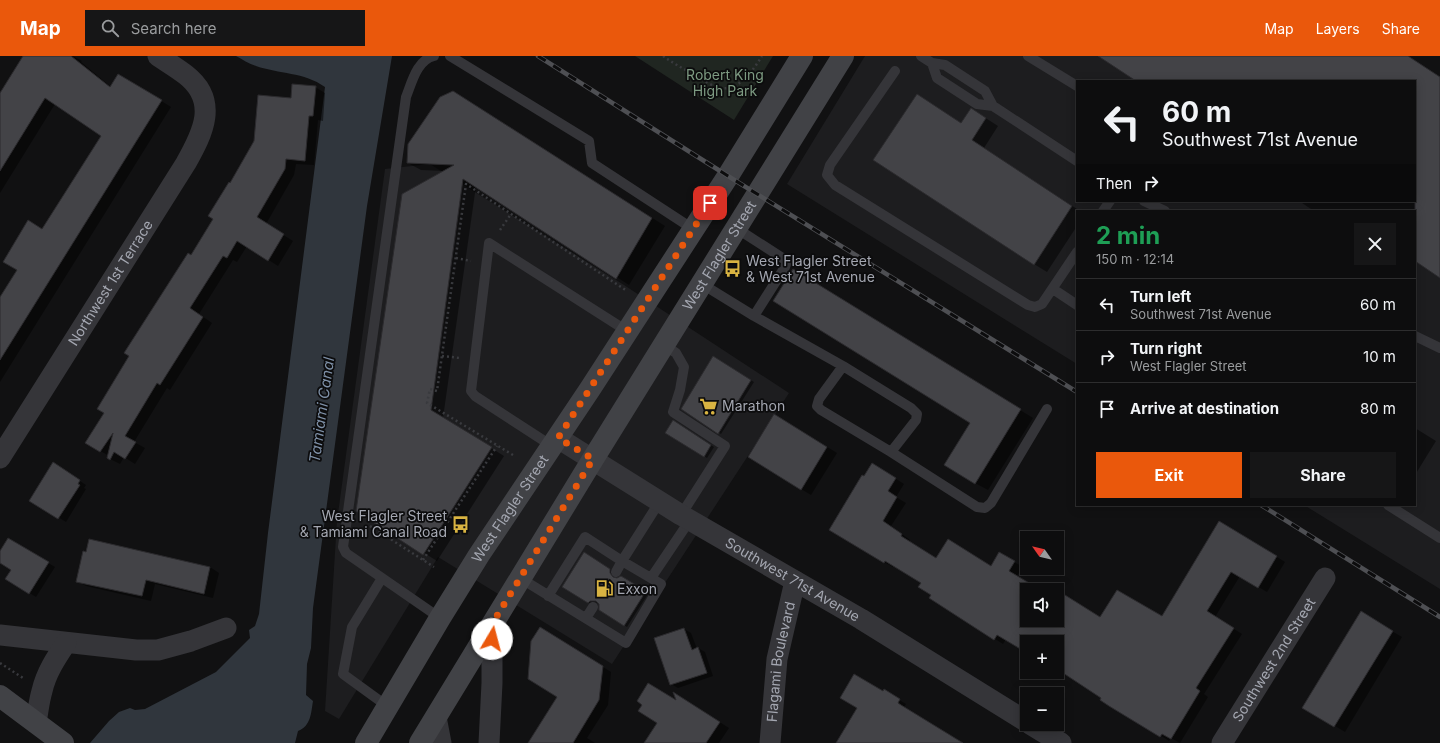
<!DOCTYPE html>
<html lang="en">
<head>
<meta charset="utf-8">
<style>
  body { margin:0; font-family:Inter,sans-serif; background:#161617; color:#f1f3f6; height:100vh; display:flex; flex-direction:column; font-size:15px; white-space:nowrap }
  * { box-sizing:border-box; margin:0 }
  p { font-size:13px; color:#9a9c9e }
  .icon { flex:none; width:22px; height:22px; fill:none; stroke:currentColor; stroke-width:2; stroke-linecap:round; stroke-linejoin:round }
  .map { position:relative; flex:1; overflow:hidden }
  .sheet { position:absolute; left:1076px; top:154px; width:340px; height:296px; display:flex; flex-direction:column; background:#0d0d0e; border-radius:0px; box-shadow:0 2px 10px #0003,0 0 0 1px #2d2d2e }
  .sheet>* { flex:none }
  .hud { position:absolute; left:1076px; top:24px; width:340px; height:122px; border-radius:0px; box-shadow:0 2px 10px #0003,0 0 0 1px #2d2d2e; background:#0d0d0e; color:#f1f3f6; overflow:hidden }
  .needle { width:26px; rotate:304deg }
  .buttons { position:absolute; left:1020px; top:475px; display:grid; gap:8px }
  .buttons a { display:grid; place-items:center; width:44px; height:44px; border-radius:0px; background:#0d0d0e; box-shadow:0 2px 10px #0003,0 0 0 1px #2d2d2e; font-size:20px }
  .pin { position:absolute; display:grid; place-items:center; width:34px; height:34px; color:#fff; margin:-17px; border-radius:8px; box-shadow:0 2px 6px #0006 }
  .me { position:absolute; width:44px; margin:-22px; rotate:8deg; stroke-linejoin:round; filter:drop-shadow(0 0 3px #0008) }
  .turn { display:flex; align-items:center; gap:14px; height:84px; padding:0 20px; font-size:18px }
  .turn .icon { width:52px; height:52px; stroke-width:2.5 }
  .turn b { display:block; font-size:28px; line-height:34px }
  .then { display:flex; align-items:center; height:38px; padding:0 20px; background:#0003; gap:8px; font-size:15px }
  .round { display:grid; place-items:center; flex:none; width:42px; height:42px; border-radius:0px; background:#161617 }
  .overview { display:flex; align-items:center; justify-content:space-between; height:68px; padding:0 20px }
  h1 { font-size:24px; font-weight:700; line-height:30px; color:#1e9e55 }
  .action { display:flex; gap:8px; margin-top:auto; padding:8px 20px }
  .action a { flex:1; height:46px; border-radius:0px; background:#ea580c; color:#fff; font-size:16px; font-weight:700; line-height:46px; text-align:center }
  .action a+a { background:#161617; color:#f1f3f6 }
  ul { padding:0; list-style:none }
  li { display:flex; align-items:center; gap:12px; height:52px; padding:0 20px; border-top:1px solid #2d2d2e }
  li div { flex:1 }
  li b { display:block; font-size:15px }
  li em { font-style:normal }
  header { display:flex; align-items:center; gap:24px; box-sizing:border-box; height:56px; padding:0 20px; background:#ea580c; color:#fff }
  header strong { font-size:19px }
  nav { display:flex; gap:22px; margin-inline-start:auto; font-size:14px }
  .search { width:280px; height:36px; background:#161617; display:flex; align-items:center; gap:10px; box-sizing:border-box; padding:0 14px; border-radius:0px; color:#9a9c9e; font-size:15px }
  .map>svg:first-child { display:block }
  .built { fill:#1d1d1f; fill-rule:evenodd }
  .green { fill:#202621 }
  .water { fill:#30363d }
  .shadow { fill:#0007 }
  .building { fill:#434347; stroke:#2c2b2e }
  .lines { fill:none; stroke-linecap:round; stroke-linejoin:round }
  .path { stroke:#393a3e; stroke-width:2.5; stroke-dasharray:2 3; stroke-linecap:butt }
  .service { stroke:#353539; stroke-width:10 }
  .minor { stroke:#353539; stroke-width:21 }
  .secondary { stroke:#414246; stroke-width:22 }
  .rail-casing { stroke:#4e4f53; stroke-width:4.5 }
  .rail { stroke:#0c0c0d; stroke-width:3; stroke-dasharray:9; stroke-linecap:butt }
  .route { stroke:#ea580c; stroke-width:7; stroke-dasharray:0 12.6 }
  .labels { text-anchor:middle; stroke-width:3.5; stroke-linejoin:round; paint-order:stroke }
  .park-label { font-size:14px; fill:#7d9a82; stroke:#0c0c0d }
  .street-label { font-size:14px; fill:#a4a7b1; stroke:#0c0c0d }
  .poi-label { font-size:14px; fill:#a4a7b1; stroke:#0c0c0d; text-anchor:start }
  .water-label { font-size:15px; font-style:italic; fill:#7f91a8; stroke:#0c0c0d }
</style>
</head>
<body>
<header>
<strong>Map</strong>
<div class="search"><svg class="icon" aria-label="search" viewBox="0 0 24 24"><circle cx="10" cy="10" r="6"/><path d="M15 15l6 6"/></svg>Search here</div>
<nav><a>Map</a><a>Layers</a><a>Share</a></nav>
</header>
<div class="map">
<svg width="1440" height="687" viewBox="0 0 1440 687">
  <rect width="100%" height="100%" fill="#111112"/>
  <path class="built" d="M865,0h540l35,23v510l-136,-84h111v-294h-338v153l-290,-180zM1077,25h338v120h-338z
    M430,108l194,121 165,108 -177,271 -174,-107 -99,162 -14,-8 12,-190 48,-352z"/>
  <path class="green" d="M635,0h138l-39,64z"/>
  <path class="water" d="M236,0h156l-25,150 -54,402 -2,40 -4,16 -1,31 7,6c-2,12 -2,25 -15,30l-3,12h-205l19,-22 10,-9 11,-4 5,2 10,-1 71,-37 34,-34 -1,-8 6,-4 4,-12 9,-81 57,-446c-21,-15 -46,-13 -69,-21 -7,-2 -14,-7 -20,-10z"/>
  <path class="shadow" d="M24,0h49l9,5 -1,1 30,25 18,-6 42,26 -171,275v-83l102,-163 -47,-32 -55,89v-98z
    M1099,0h308l33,21v199l-25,-16v-49h-101l-15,-10h116v-120h-277z
    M315,31l10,6 -2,28 -5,-1 -4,45 -18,-1 -2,11 -28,49 27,17 -15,25 -31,-20 -10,16 -4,-2 -34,54 13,9 -42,67 -3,-2 -33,54 11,6 -10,16 -11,-7 -4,7 -12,-6 1,-2 -22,-13 18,-30 87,-157 23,-37 16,-35 61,-85z
    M453,36l212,134 -36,59 -153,-99 -33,232 61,38 -67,105 -80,-50 88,-340 -24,-1 -13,-7z
    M984,61l14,9 -14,22 96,63h-3v15l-30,46 -13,-8 -72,-140z
    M806,221l227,141 -45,72 -13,-7 -3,-61z
    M713,301l41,25 -33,52 -39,-25z
    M674,365l40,26 -7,11 -40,-26z
    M785,365l52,32 -26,42 -10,-6z
    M1415,372l21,13 -21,34z
    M60,412l26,17 -2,3 2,1 -20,33 -35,-22z
    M881,413l23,15 -8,13 10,6 -15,23 19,14 -1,2 28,17 55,8 8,-13 23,13 -6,9 23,14h-13v30h30v-29l44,27h61l66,-91 57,35 -18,30 -27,-16 -25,41 27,17 -38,60 4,3 -28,46 -9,-5 -2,3 -112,-73v-26h-30v10l-21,-13 -3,5 -72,-46 1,-3 -10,-13 -28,-17 -1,2 -9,-5 -20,-85z
    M8,483l47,28 -19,30 -29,-18 5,-10 -12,-10v-6z
    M90,484l120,27 9,6 -6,25 -58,-14 -4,17 -65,-15 -9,-5 9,-27z
    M584,497l29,18 -1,4 3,4 6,-2 27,17 -21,33 -27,-17v-6l-1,-1 -5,-1 -3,2 -28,-18z
    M1371,563l31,18 -57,95 -41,-25z
    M684,573l7,4 6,16 1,-1 7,4 8,24 -35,12 -7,-4z
    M549,577l62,39 -3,33 -21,33 8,5h-64l27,-46z
    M884,635l22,13 -2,3 57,36h-123z
    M682,642l47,30 -10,15h-73z"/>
  <path class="building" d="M23,0h48l39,31 8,-13 44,26 -162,260v-63l17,-27 -14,-8 25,-42 14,9 59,-93 -56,-38 -45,73v-78z
    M1098,0h310l32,21v201l-25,-17v-180h-279z
    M292,28l24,2 -3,30h-4l-4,45 -19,-2 -1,10 -28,48 27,17 -16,27 -31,-20 -10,17 -4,-2 -33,52 13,9 -43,68 -3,-2 -32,53 11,6 -11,17 -11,-7 -4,8 -3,-2 6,-25 -13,19 -15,-9 19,-30 -7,-4 32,-53 -5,-3 64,-100 3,2 22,-36 -5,-3 21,-34 1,1 24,-42 4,-46 33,3z
    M453,35l199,127 -36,61 -153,-100 -32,231 61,37 -69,108 -67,-44 46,-317 52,-29 -47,-2 1,-19 32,-47z
    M917,38l44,29 10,-15 15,10 -14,22 100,66 -38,59 -161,-105z
    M793,213l228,140 -46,75 -31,-19 26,-42 -197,-122z
    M713,300l38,24 -33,54 -37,-25z
    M774,358l53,33 -26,43 -53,-33z
    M673,364l38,25 -7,12 -39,-24z
    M53,406l27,18 -2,4 2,1 -22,34 -29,-18z
    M872,407l24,15 -8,13 9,6 -14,24 19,13 -1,2 35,22 12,-19 43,27 8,-14 16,9 -6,10 32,19 4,-7 12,7h-30v30h30v-30l43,27 17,-27 45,26 57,-95 58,35 -19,32 -27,-16 -24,39 27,17 -38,60 4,3 -29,48 -9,-5 -2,3 -51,-31 -9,-6 1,-2 -44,-29v-27h-30v11l-30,-18 -3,5 -65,-42 2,-3 -13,-8 3,-4 -36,-22 -1,2 -55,-33 33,-55 2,1z
    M8,482l41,24 -20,32 -24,-15 6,-9 -11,-7v-12z
    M89,483l121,28 -6,27 -58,-14 -4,16 -66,-14 7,-31 3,1z
    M584,496l26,17v4l3,4 4,1 4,-2 25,15 -22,35 -25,-16v-6l-3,-3h-6l-2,2 -26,-16z
    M1361,555l32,20 -59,96 -32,-19z
    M540,571l63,39 -4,34 -26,43h-45l29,-46 -29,-18 3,-38z
    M684,572l8,22 6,-3 9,26 -37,12 -16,-47z
    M854,618l29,17 1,-2 16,10 -2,4 3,2 62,38h-127l21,-35 -17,-10z
    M648,627l28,17 -3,-8 47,30 -14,21h-62l13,-20 -19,-12 4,-6 -5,-4z"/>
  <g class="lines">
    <path class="path" d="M663,0c11,8 23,14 35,21 7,4 14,9 22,11 20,3 33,-18 42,-32
      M500,174l11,-16
      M456,202l15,3
      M442,300l18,2
      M513,399l-86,-52 3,-14 7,2 29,-207 161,107
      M370,470l64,41
      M423,504l74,-114
      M0,607l23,15"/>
    <path class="service" d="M434,0c-17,4 -22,26 -28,41l-63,450 3,6 94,65
      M450,0l139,85 3,22 101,66
      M921,0l11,7
      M1028,0l49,30
      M932,7l13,2 40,26 8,15 -16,-2 -40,-26z
      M895,15l-65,94 -3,10 8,10 193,120 7,2 7,-3 35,-52
      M993,50l84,55
      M1144,145l21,10
      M1103,155l7,-10
      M702,228l52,32 31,-49 2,-5 -3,-3 -48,-31
      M1053,233l24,16
      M754,260l89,50 -24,33 -2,7 4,4 70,42 86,55 8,1 6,-5 56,-94
      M1415,280l25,12
      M664,289l12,8 8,14 -4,23 -7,22 52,34 -44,69
      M843,310l68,42 6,6 -1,6 -25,32
      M552,390l-77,-50 -4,-5 18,-148 138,88
      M1388,449l52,33
      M382,522l-30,49 -9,47 44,32
      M520,522l106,65 35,-59 -39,-23 -6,11
      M651,522l39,-58
      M548,540l37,-59 37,24 38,-60
      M586,562l7,-11"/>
    <g class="minor">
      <path id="s1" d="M558,382l123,77 180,104 166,103"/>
      <path id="s2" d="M0,402l186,-295c17,-30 33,-62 0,-88 -9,-7 -19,-13 -28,-19"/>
      <path d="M0,579l136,15h22l33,-9 35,-13"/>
      <path d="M436,661l5,26"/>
      <path d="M36,666c2,-10 3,-21 6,-31 4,-18 14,-33 24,-48"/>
      <path d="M1030,668l31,19"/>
      <path d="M489,687l3,-60v-59"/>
      <path id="s3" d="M770,687l7,-84 18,-78"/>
      <path id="s4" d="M1222,687l103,-165"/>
    </g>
    <g class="secondary">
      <path d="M0,640l63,47"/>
      <path id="s5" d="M366,687l74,-125 39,-63 111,-166 138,-213 74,-120"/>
      <path id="s6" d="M420,687l173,-284 250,-403"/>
    </g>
    <defs>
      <path id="rail" d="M538,0l190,120 349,216
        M1261,449l179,112"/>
    </defs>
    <use href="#rail" class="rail-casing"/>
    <use href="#rail" class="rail"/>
  </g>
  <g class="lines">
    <path class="route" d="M492,583v-15l101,-165 -35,-21 152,-235"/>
  </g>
  <defs>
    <symbol id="bus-bare" viewBox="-9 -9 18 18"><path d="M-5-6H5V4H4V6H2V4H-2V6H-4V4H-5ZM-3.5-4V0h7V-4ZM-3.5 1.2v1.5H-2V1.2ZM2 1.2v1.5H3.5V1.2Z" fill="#d9b442" stroke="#0c0c0d" stroke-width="2.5" paint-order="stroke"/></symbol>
    <symbol id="supermarket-bare" viewBox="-9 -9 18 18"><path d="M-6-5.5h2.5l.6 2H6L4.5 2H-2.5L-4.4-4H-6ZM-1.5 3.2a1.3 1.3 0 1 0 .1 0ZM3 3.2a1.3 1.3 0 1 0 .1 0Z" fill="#d9b442" stroke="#0c0c0d" stroke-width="2.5" paint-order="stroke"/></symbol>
    <symbol id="fuel-bare" viewBox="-9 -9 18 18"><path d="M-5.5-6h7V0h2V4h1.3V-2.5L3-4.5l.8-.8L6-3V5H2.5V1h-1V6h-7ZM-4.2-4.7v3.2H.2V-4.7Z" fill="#d9b442" stroke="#0c0c0d" stroke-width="2.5" paint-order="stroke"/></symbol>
  </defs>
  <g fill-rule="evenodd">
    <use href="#bus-bare" x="720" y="200" width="25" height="25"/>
    <use href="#supermarket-bare" x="696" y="338" width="25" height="25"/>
    <use href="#bus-bare" x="448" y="456" width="25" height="25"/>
    <use href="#fuel-bare" x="592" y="520" width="25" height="25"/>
  </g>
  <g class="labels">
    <g class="park-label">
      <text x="725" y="24">Robert King<tspan x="725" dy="16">High Park</tspan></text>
    </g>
    <g class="street-label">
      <text dy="5" stroke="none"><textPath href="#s6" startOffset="572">West Flagler Street</textPath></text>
      <text dy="5" stroke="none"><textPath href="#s2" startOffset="207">Northwest 1st Terrace</textPath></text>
      <text dy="5" stroke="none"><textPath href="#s5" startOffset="275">West Flagler Street</textPath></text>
      <text dy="5" stroke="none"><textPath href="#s1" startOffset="274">Southwest 71st Avenue</textPath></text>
      <text dy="5" stroke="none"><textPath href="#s4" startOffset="98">Southwest 2nd Street</textPath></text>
      <text dy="5" stroke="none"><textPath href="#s3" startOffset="82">Flagami Boulevard</textPath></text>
    </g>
    <g class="poi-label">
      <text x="746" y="210">West Flagler Street<tspan x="746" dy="16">&amp; West 71st Avenue</tspan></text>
      <text x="722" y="355">Marathon</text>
      <text x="447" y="465" text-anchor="end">West Flagler Street<tspan x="447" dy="16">&amp; Tamiami Canal Road</tspan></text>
      <text x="617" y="538">Exxon</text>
    </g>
    <g class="water-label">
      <text transform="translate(322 354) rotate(-82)" y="5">Tamiami Canal</text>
    </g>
  </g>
</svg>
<div class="buttons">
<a><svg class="needle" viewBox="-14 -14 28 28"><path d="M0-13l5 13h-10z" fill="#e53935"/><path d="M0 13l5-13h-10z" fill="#9a9c9e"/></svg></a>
<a><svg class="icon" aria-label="sound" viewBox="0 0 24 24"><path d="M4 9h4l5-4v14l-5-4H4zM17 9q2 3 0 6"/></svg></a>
<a>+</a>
<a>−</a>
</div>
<div class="pin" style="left:710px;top:147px;background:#d93025"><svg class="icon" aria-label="arrive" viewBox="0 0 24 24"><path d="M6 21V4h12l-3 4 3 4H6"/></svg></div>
<svg class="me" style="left:492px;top:583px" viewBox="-20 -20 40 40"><circle r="19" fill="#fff"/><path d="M0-13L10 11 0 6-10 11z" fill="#ea580c"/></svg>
<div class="hud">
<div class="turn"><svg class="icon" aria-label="left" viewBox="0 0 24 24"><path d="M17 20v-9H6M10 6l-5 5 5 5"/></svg><div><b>60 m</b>Southwest 71st Avenue</div></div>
<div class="then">Then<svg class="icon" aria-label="right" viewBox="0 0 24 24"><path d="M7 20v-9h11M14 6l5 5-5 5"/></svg></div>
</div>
<section class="sheet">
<div class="overview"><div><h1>2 min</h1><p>150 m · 12:14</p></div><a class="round"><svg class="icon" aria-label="close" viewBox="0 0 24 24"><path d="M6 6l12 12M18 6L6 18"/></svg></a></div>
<ul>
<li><svg class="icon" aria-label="left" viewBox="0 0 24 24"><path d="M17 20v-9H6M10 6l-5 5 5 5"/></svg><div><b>Turn left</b><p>Southwest 71st Avenue</p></div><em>60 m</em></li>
<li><svg class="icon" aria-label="right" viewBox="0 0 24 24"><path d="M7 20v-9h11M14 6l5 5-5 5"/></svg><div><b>Turn right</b><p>West Flagler Street</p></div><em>10 m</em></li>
<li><svg class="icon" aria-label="arrive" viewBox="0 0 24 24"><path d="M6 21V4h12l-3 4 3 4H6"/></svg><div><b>Arrive at destination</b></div><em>80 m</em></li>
</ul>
<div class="action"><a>Exit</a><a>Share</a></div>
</section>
</div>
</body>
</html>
